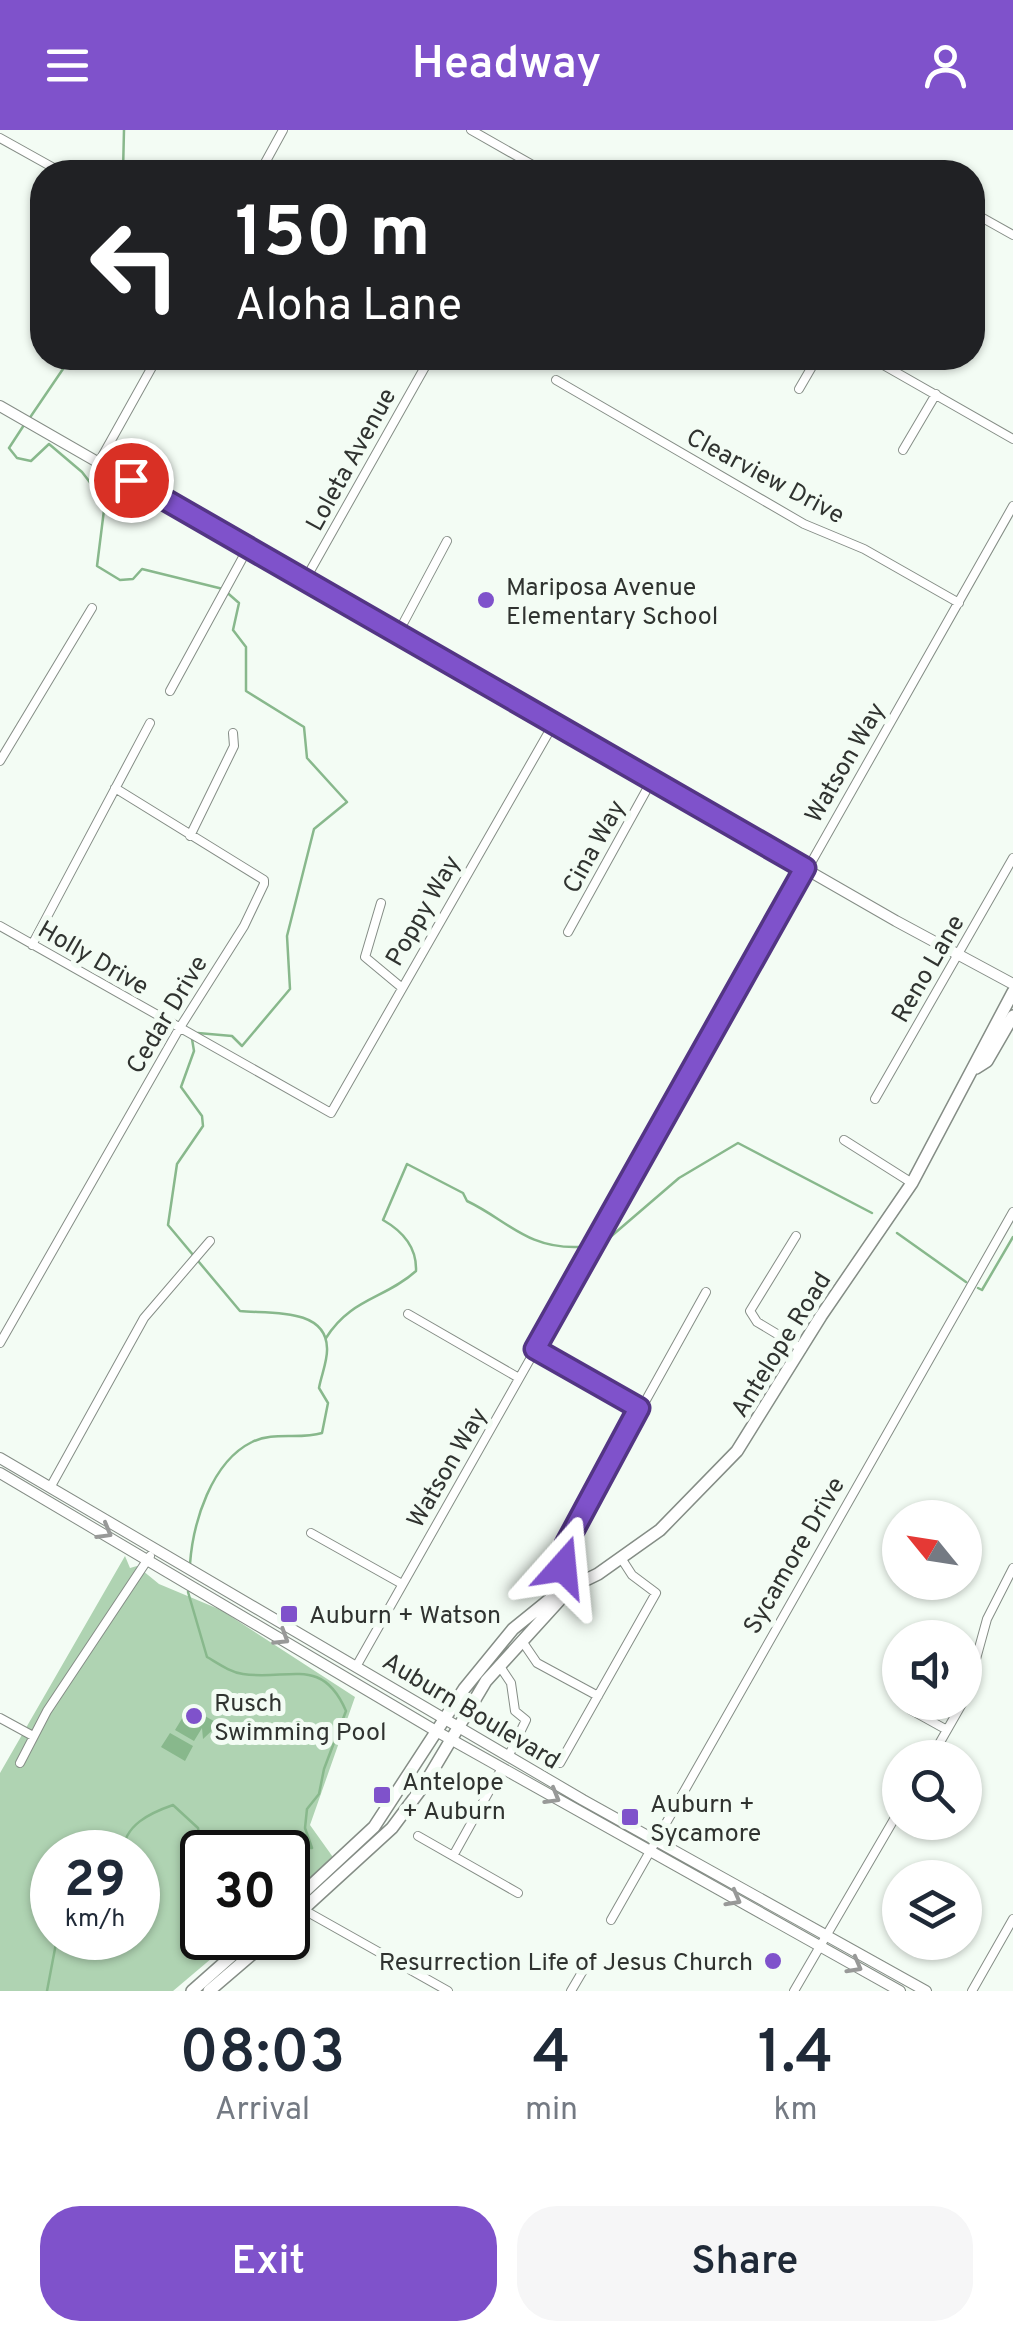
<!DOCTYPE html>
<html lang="en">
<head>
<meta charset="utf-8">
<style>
  body { margin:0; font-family:Overpass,sans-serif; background:#f6f6f7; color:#1f2937; height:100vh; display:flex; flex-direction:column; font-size:38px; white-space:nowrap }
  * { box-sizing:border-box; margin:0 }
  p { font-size:32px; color:#747a83 }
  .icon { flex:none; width:55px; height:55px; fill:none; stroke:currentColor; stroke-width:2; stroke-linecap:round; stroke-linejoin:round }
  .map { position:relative; height:1861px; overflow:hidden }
  .sheet { display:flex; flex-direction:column; background:#fff; flex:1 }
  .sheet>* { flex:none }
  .guide { position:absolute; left:30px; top:30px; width:955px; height:210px; border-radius:40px; box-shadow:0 2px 8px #0004; background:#202124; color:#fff; overflow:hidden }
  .needle { width:65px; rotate:300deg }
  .tools { position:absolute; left:882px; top:1370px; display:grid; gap:20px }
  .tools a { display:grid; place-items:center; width:100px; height:100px; border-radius:50%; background:#fff; box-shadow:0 2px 8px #0004; font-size:50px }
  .speed { position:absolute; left:30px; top:1700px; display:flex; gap:20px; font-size:50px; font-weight:700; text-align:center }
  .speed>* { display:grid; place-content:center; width:130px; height:130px; border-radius:50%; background:#fff; box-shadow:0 2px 8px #0004; line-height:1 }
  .speed small { font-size:25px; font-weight:400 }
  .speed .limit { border:5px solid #111; border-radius:15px; background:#fff; color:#111 }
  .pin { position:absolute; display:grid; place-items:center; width:85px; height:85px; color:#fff; margin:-42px; border:5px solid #fff; border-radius:50%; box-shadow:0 2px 10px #0007 }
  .me { position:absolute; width:110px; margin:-55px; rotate:18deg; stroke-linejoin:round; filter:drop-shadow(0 0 8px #0008) }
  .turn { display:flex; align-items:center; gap:35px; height:210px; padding:0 40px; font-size:45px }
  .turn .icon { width:130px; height:130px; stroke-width:2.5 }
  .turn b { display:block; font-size:70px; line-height:85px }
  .eta { display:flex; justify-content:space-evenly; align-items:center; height:170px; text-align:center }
  .eta b { font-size:60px; font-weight:600; line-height:70px }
  .primary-button { display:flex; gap:20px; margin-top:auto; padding:20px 40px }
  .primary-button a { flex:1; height:115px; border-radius:40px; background:#7f52cb; color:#fff; font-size:40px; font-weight:600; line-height:115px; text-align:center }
  .primary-button a+a { background:#f6f6f7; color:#1f2937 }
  header { display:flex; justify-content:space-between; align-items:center; height:130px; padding:0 40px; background:#7f52cb; color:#fff; font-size:45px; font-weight:600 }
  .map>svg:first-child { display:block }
  .green { fill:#afd3b2; fill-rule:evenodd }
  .water { fill:#88b88c }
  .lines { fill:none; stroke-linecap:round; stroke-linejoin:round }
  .stream { stroke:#88b88c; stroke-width:2.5 }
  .street-casing { stroke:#858d86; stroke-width:10 }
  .secondary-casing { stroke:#858d86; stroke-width:12 }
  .primary-casing { stroke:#858d86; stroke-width:14 }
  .street { stroke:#fff; stroke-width:8 }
  .secondary { stroke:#fff; stroke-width:10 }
  .primary { stroke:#fff; stroke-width:11 }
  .oneway { stroke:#989998 }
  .route-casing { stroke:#533584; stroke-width:25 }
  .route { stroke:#7f52cb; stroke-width:18 }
  .poi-dot { fill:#7f52cb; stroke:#f3fcf4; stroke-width:4 }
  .labels { text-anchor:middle; stroke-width:10; stroke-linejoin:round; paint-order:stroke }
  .street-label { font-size:25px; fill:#303330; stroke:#f3fcf4 }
  .poi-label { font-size:25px; fill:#303330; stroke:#f3fcf4; text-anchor:start }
</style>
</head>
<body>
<header><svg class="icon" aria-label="menu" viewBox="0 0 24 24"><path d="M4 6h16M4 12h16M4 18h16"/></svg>Headway<svg class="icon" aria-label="person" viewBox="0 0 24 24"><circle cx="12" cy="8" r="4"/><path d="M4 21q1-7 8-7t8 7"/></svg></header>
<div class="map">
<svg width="1013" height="1861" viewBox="0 0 1013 1861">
  <rect width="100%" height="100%" fill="#f3fcf4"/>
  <path class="green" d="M125,1426l5,12 7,-2 22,18 62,26 134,87 -45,128 25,35 -47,40v-48h-86v59l-15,14 25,33 -39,33h-173v-218zM52,1722h86v86h-86z"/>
  <path class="water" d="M189,1577l30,17 -16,15 -1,-11 -8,13 -19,-11z
    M170,1603l23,13 -8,15 -24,-14z"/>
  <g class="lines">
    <path class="stream" d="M123,42l1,-42
      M29,289l36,-53 12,-8
      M24,295l-15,23 8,10 14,3 18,-17 33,28 23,30 -8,64 23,14 13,-1 9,-10 81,20 16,14 -6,27 13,17v44l58,36 3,31 40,44 -33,27 -27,107 3,53 -48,57 -10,-10 -34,-3
      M897,1103l69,49
      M601,1115l78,-67 59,-35 134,70
      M978,1158l4,2 31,-53
      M326,1208c25,-40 59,-39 90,-67 1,-23 -12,-39 -33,-51l24,-56 56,29 4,8c40,19 60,48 112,46
      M190,1434c3,-41 21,-102 62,-122 21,-11 48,-2 70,-9l6,-30 -9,-15c2,-12 9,-28 8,-40 -1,-41 -59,-34 -87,-37l-72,-86 9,-61 26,-38 -1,-10 -21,-29 13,-36 -2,-12
      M188,1462l19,65c12,7 23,15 36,17 45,7 79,-19 103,37l-22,58 -5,25 -12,15 -2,19 7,20 -19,-1 -5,8
      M123,1722c1,-27 27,-39 50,-47l25,23 4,26
      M47,1861l10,-53"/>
    <defs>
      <path id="street" d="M471,0l74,42
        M0,8l61,34
        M260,42l23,-42
        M972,82l41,23
        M871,228l142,81
        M556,250l248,144 60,25 95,54
        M799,259l18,-31
        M903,320l33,-56
        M99,332l58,-104
        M305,450l125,-222
        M398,503l49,-92
        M170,561l78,-143
        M0,631l92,-153
        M190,706l44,-90 -1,-13
        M381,773l-16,54 36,30
        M0,796l331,187 223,-390
        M568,802l84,-152
        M32,815l118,-222
        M875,969l138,-241
        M844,1010l68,43
        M796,1106l-46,75 7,11 45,27
        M408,1184l111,64
        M0,1213l179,-314 65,-103 20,-42v-4l-149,-92
        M535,1219l104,59
        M51,1356l93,-168 66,-77
        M311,1403l91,51
        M574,1458l-11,-21 3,-23 140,-252
        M522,1511l15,22 61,33
        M357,1535l656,-1159
        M499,1535l12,18 4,28 11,9 -17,35
        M965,1569l22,-80 26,-51
        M911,1580l36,20
        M0,1588l33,18
        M931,1628l32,-56
        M20,1633l27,-52 103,-155
        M560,1633l96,-170 -24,-18 -11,-17
        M418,1706l100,57
        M453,1726l49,-88
        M304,1780l144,81
        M611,1790l402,-708
        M571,1861l20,-34
        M794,1861l106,-182
        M972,1861l41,-72"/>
      <path id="secondary" d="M0,276l896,515 117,63
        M0,1328l583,342 343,191
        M0,1343l436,258 464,260"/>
      <path id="primary" d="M976,938l11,-7 26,-45
        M288,1777l86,-80 90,-138 49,-60 42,-34 43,-21 62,-44 77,-79 84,-135 91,-133 101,-191
        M288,1793l104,-95 32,-43 62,-104 80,-88
        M192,1861l60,-53
        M209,1861l62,-53"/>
    </defs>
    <use href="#street" class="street-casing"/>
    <use href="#secondary" class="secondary-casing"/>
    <use href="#primary" class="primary-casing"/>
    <use href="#street" class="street"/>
    <use href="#secondary" class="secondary"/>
    <use href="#primary" class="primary"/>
  </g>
  <defs><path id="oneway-chevron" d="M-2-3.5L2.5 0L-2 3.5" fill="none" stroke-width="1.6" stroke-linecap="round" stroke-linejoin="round" transform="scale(2.5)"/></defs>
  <g class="oneway">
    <use href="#oneway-chevron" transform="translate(105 1402) rotate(30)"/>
    <use href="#oneway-chevron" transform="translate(282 1508) rotate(32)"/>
    <use href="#oneway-chevron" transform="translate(553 1667) rotate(30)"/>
    <use href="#oneway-chevron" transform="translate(734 1769) rotate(29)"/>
    <use href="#oneway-chevron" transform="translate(855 1836) rotate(29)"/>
  </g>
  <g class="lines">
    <defs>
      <path id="route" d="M131,350l674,388 -270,481 104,59 -73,136 -3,23"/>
    </defs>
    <use href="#route" class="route-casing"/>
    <use href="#route" class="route"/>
  </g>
  <g class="poi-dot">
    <circle cx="486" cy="470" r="10"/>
    <rect x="279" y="1474" width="20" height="20" rx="5"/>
    <circle cx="194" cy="1586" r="10"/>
    <rect x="372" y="1655" width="20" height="20" rx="5"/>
    <rect x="620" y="1677" width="20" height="20" rx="5"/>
    <circle cx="773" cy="1831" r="10"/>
  </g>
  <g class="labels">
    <g class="street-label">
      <text transform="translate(350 329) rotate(-61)" y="9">Loleta Avenue</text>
      <text transform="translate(766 345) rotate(28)" y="9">Clearview Drive</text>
      <text transform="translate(844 632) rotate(-60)" y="9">Watson Way</text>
      <text transform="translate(593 716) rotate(-61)" y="9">Cina Way</text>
      <text transform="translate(422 780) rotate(-60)" y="9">Poppy Way</text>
      <text transform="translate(94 827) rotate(30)" y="9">Holly Drive</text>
      <text transform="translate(927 838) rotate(-60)" y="9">Reno Lane</text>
      <text transform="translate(166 884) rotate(-59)" y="9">Cedar Drive</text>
      <text transform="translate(780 1214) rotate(-58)" y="9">Antelope Road</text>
      <text transform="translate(446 1337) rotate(-60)" y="9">Watson Way</text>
      <text transform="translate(793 1425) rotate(-60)" y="9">Sycamore Drive</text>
      <text transform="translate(472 1580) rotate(31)" y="9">Auburn Boulevard</text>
    </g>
    <g class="poi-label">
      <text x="506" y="465">Mariposa Avenue<tspan x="506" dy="29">Elementary School</tspan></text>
      <text x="309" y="1493">Auburn + Watson</text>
      <text x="214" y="1581">Rusch<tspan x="214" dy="29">Swimming Pool</tspan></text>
      <text x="402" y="1660">Antelope<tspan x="402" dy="29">+ Auburn</tspan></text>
      <text x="650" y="1682">Auburn +<tspan x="650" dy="29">Sycamore</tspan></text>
      <text x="753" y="1840" text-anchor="end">Resurrection Life of Jesus Church</text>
    </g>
  </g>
</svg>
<div class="tools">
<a><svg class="needle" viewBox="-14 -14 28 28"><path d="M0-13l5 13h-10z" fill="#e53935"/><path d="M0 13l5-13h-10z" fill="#747a83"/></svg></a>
<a><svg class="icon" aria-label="sound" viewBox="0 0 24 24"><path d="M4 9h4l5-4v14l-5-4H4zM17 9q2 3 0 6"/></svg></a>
<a><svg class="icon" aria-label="search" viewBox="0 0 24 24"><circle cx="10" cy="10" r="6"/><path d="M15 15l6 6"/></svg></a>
<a><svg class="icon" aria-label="layers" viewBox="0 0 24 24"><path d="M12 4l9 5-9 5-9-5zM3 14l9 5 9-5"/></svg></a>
</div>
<div class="speed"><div>29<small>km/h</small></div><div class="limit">30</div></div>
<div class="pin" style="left:131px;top:350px;background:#d93025"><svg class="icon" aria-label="arrive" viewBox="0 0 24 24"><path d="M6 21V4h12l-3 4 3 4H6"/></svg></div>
<svg class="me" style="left:563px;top:1437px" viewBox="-20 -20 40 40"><path d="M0-17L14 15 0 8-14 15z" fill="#7f52cb" stroke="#fff" stroke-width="4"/></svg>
<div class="guide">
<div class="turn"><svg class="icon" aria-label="left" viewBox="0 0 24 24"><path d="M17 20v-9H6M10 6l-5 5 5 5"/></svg><div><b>150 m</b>Aloha Lane</div></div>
</div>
</div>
<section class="sheet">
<div class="eta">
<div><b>08:03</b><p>Arrival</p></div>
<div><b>4</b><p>min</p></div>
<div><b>1.4</b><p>km</p></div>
</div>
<div class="primary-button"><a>Exit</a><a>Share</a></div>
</section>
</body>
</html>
